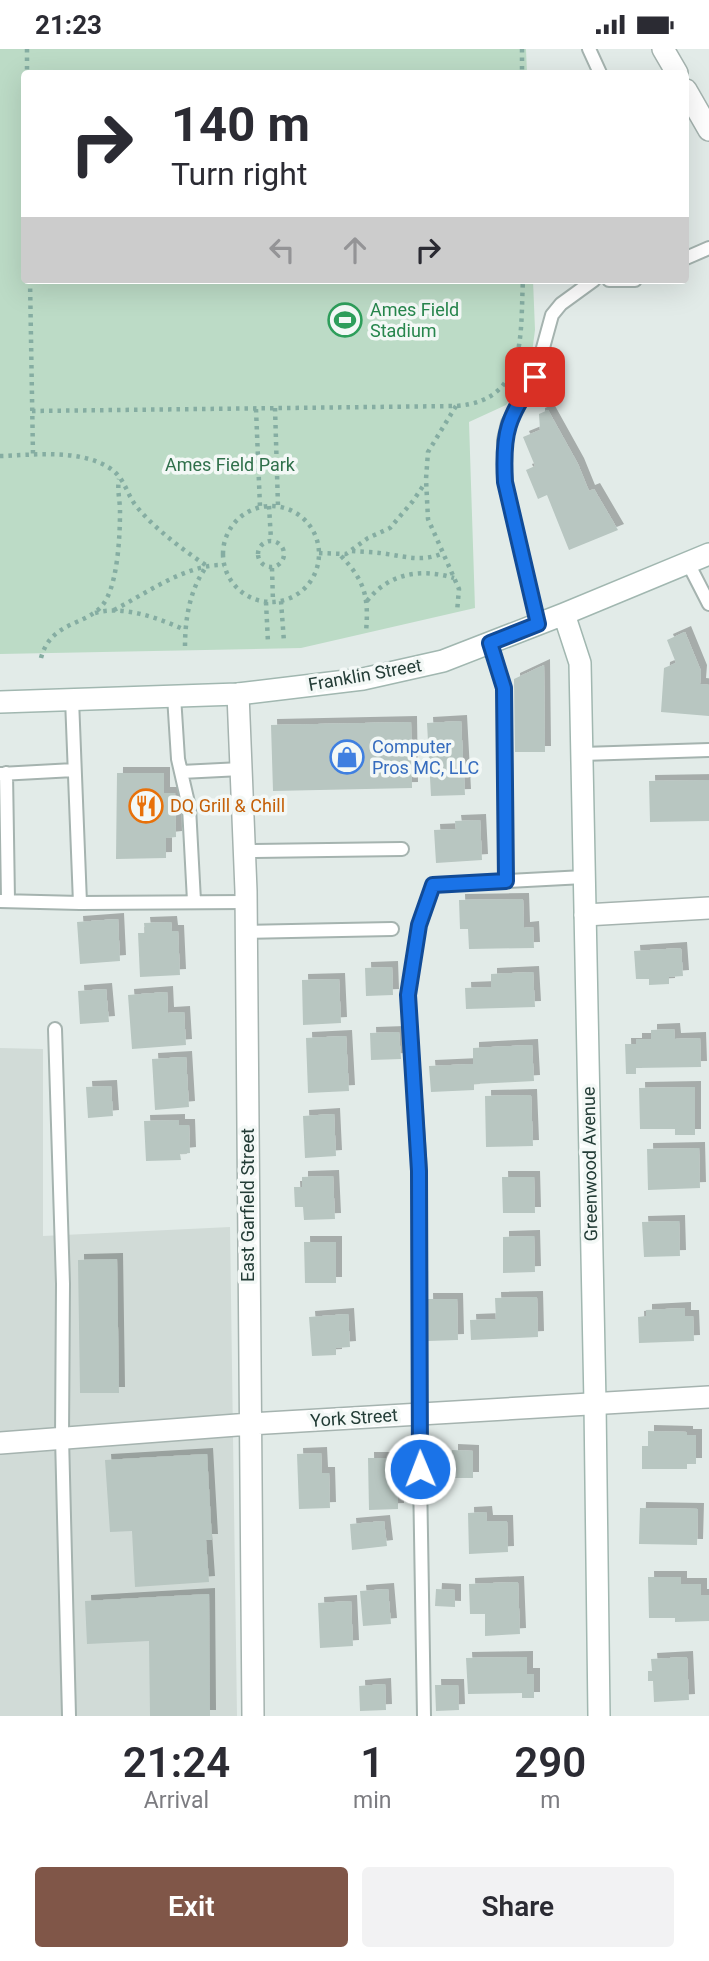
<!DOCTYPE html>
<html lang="en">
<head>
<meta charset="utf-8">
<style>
  body { margin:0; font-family:Roboto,sans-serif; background:#f2f2f3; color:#2b2b33; height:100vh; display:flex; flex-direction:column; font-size:26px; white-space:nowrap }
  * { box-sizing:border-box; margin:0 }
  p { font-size:23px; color:#7c7c81 }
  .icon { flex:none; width:38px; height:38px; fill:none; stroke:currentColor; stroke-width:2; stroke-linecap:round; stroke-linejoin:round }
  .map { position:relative; height:1667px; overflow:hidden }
  .sheet { display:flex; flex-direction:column; background:#fff; flex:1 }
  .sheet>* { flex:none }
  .top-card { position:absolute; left:21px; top:21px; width:668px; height:214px; border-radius:7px; box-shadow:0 7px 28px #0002; background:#fff; color:#2b2b33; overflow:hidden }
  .pin { position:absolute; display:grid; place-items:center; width:60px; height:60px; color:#fff; margin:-30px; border-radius:14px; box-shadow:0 4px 10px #0006 }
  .me { position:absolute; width:77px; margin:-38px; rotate:359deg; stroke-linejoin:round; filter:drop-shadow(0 0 5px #0008) }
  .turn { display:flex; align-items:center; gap:24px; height:147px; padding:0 35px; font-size:32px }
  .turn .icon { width:91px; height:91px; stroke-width:2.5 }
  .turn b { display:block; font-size:49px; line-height:60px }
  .lanes { display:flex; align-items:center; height:66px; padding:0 35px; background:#0003; justify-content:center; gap:35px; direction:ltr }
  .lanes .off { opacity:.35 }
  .eta { display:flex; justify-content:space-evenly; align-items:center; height:119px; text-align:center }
  .eta b { font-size:42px; font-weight:600; line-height:49px }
  .action { display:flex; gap:14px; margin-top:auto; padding:14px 35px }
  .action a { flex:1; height:80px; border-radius:7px; background:#805648; color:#fff; font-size:28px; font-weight:600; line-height:80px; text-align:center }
  .action a+a { background:#f2f2f3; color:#2b2b33 }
  .status { display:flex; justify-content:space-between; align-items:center; height:49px; padding:0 35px; background:#fff; direction:ltr }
  .status svg { height:19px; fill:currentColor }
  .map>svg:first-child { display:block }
  .built { fill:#d1dbd7 }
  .green { fill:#bcdbc6 }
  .building { fill:#b8c6c1; filter:url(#shadow) }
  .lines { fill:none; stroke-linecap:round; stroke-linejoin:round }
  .lane-casing { stroke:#a5b3af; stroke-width:16 }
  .street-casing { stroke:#a5b3af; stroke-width:24 }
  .secondary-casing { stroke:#a1b7b0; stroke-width:24 }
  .path { stroke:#85ada2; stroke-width:4.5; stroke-dasharray:3.5 5; stroke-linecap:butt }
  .lane { stroke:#fff; stroke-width:12 }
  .street { stroke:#fff; stroke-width:21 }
  .secondary { stroke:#fff; stroke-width:21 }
  .route-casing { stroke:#114b97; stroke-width:18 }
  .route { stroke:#1a73e8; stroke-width:12 }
  .labels { text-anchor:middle; stroke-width:7; stroke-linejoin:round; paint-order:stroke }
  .leisure-label { font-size:18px; fill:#27864d; stroke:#f3f8f6; text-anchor:start }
  .park-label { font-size:18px; fill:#30704b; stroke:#f3f8f6 }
  .street-label { font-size:18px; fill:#233c36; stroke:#f3f8f6 }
  .shop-label { font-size:18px; fill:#366cbe; stroke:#f3f8f6; text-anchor:start }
  .food-label { font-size:18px; fill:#c56008; stroke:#f3f8f6; text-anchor:start }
</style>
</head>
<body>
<div class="status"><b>21:23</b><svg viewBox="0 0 49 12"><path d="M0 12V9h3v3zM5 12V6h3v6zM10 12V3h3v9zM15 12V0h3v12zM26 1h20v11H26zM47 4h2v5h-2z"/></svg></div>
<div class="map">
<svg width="709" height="1667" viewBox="0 0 709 1667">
  <defs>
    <filter id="shadow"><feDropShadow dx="6" dy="-6" stdDeviation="0" flood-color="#0004"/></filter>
  </defs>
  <rect width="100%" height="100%" fill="#e2ebe8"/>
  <path class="built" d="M0,999l43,1v187l187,-9 7,489h-237z"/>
  <path class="green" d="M0,0h526l1,24h-503v207h509l2,50 -6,46 -23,29 -37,17 6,186 -174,40 -301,6z"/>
  <path class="building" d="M548,361l30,54 11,27 5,-2 24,41 -49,20 -22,-55 -9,4 -12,-29 9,-4 -12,-29 17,-7 -1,-16z
    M685,583l16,39 -1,13 9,1v31l-48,-4 3,-44 12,-5 -9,-23z
    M544,616l1,87h-30l-1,-73z
    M461,672l4,74 -34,1 -4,-73z
    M411,673l1,66 -139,3 -2,-66z
    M117,724h47v20h11l1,44 -10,1v20l-50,1z
    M709,731v41l-59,1 -1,-41z
    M480,771l2,40 -46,3 -2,-33 22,-1 -1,-8z
    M523,850l1,29 9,-1 1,21 -65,1 -1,-20h-8l-1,-29z
    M118,870l2,42 -40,3 -3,-42z
    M171,873l1,9h6l2,44 -40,2 -2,-44h7l-1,-10z
    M681,899l2,28 -14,1v7l-20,1v-6h-13l-2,-28z
    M392,918l1,28 -27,1 -1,-28z
    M533,923l2,35 -69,2 -1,-21 26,-1v-13z
    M339,930l2,44 -38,2 -1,-45z
    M106,940l3,33 -29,2 -2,-33z
    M167,943l1,21 16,-1 2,33 -54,4 -4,-54z
    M674,980l1,10 25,-1 1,29 -65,1v6h-10l-1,-30h11v-5h15v-9z
    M399,983l2,27 -30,1 -1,-27z
    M346,987l3,55 -41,2 -2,-55z
    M532,996l2,36 -60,3v6l-43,2 -2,-26 44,-2v-16z
    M186,1008l3,50 -34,3 -3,-51z
    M111,1037l2,30 -25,2 -2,-31z
    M695,1038v48h-20v-6h-35l-1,-41z
    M531,1046l2,51 -47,1 -1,-51z
    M334,1065l2,42 -31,2 -2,-42z
    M179,1071v5h10l1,28 -10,1 1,6 -35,1 -2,-40z
    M699,1099l1,40 -52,2 -1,-41z
    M333,1127l2,43 -31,1 -1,-13h-8l-1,-20h8v-10z
    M502,1128h32l1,36h-32z
    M679,1172l1,35 -36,1 -2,-35z
    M534,1187l1,36 -32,1v-36z
    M304,1193h32v41h-31z
    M117,1210l2,134h-39l-2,-133z
    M537,1248l1,40 -67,3 -1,-20 26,-1 -1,-21z
    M427,1250h30l1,41 -30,1z
    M685,1259v8h8l1,25 -55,2 -1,-26 8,-1v-6z
    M348,1265l2,33 -14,1v7l-24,1 -3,-39z
    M648,1382l39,1v3h9v29h-9v5h-45v-23h6z
    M452,1401l21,1v27h-21z
    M321,1404l1,20h7l1,35 -31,1 -2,-55z
    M207,1405l5,86h-6l3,42 -74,5 -3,-56 -22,1 -5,-72z
    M368,1409h30v51l-29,1z
    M640,1459l58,1 -1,36 -58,-1z
    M486,1463l1,9h20l1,31 -39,2 -1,-41z
    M384,1472l3,25 -35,4 -2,-26z
    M648,1528h33v7h20v11h8v26l-34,1v-4h-26z
    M518,1533l2,52 -35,2v-22h-15l-1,-30z
    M388,1540l3,35 -28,2 -3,-35z
    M436,1540l19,1v17l-20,-1z
    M209,1545l1,122h-60l-1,-75 -62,3 -2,-43z
    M351,1552l2,45 -33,2 -2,-45z
    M527,1608v17h7v24h-12v-5l-54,1 -2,-36z
    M687,1608l2,43 -35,2 -1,-21h-5v-10h4l-1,-12z
    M385,1635l1,26 -26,1 -1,-25z
    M435,1636h23l1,25 -23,1z"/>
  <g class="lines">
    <defs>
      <path id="lane" d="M589,0l11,24
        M686,209l23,-10
        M609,231h26
        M688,514l21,41
        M538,575l-33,-142 -1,-42 4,-17 27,-46 17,-62 9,-11 33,-24
        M490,594l14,45 2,193
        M174,647l4,63 11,48 5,94
        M72,650l8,204
        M582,705l127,-4
        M181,723l60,-3
        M6,724l2,127
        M0,725l74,-4
        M245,802l157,-2
        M0,852l80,2 166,-1
        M246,883l146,-3
        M55,980l8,255 -1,153 7,279
        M424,1667l-5,-302 1,-243 -12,-176 11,-70 14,-40 151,-8"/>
      <path id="street" d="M663,0l14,24
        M686,41l23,40
        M238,645l8,197 7,825
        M585,866l124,-7
        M0,1394l250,-19 459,-27"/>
      <path id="secondary" d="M564,565l16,49 15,740 4,313
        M0,653l238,-8 125,-15 80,-18 121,-47 145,-60"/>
    </defs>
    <use href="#lane" class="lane-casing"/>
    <use href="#street" class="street-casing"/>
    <use href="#secondary" class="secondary-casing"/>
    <path class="path" d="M27,0v24
      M522,0v24
      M30,231l3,175
      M456,357l-28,46 -2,27 2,40 31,70 -2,23
      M275,359l3,98
      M256,360l4,98
      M32,362l424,-5c72,-5 64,-72 67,-126
      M0,407c33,-1 78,-7 108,11 17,10 18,26 28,39 20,24 46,43 71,60
      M269,457l2,34
      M223 505a48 48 0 1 1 96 0a48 48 0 1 1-96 0Z
      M258 505a13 13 0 1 1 26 0a13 13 0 1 1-26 0Z
      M352,502c11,1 23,1 35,3 20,3 37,8 56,-1
      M319,504l27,1 22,-16 22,-10 23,-27 12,-18
      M341,507c24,25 28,41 25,76
      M272,519l1,34
      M281,552l3,41
      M367,552c22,-28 54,-33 87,-23
      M266,553l2,41
      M114,561c33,-17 72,-46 110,-45
      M95,564c28,-8 64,5 90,17
      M185,597c0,-27 5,-58 22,-80
      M41,609c11,-41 51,-30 66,-60 11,-22 13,-63 13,-87 0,-11 -3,-21 -1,-32"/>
    <use href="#lane" class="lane"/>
    <use href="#street" class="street"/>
    <use href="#secondary" class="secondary"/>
  </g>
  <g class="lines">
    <defs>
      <path id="route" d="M420,1420l-1,-298 -11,-176 11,-70 14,-40 73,-4 -2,-193 -14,-45 48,-19 -33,-142c-3,-51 3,-63 30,-105"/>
    </defs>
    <use href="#route" class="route-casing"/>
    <use href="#route" class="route"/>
  </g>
  <defs>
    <symbol id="stadium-ring" viewBox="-11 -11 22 22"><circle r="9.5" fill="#f3f8f6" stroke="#2e9e5b" stroke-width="1.5"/><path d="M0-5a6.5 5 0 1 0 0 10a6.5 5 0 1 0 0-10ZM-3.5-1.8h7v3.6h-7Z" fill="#2e9e5b"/></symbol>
    <symbol id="shop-ring" viewBox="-11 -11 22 22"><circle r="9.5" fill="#f3f8f6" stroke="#3f7fe0" stroke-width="1.5"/><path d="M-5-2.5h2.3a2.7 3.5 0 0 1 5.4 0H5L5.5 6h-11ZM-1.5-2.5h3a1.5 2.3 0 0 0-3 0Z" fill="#3f7fe0"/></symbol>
    <symbol id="restaurant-ring" viewBox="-11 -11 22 22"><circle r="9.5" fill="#f3f8f6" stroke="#e8710a" stroke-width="1.5"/><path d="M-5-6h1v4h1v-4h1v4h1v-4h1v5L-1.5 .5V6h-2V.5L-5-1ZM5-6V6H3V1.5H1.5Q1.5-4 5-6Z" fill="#e8710a"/></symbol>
  </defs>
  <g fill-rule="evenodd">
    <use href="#stadium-ring" x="326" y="252" width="38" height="38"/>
    <use href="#shop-ring" x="328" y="689" width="38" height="38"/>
    <use href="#restaurant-ring" x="127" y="738" width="38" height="38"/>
  </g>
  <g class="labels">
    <g class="leisure-label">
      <text x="370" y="267">Ames Field<tspan x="370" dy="21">Stadium</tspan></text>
    </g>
    <g class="park-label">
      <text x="230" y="422">Ames Field Park</text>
    </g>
    <g class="street-label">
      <text transform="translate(365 626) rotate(-10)" y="6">Franklin Street</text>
      <text transform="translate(590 1115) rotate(-91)" y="6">Greenwood Avenue</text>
      <text transform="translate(248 1156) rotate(-90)" y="6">East Garfield Street</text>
      <text transform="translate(354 1369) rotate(-4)" y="6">York Street</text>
    </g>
    <g class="shop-label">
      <text x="372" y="704">Computer<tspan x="372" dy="21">Pros MC, LLC</tspan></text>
    </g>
    <g class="food-label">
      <text x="170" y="763">DQ Grill &amp; Chill</text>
    </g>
  </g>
</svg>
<div class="pin" style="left:535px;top:328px;background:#d93025"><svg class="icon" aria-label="arrive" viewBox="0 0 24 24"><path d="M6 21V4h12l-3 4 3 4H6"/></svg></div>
<svg class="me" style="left:420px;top:1420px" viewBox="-20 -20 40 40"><circle r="17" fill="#1a73e8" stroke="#fff" stroke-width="3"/><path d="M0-11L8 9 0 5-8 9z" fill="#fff"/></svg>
<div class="top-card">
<div class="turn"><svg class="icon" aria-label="right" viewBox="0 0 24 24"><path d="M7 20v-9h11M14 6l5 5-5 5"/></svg><div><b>140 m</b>Turn right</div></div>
<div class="lanes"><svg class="icon off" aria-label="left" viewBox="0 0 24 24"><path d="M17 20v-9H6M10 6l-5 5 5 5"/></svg><svg class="icon off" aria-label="ahead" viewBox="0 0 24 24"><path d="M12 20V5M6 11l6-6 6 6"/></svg><svg class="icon" aria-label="right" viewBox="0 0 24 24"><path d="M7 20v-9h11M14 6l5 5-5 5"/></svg></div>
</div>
</div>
<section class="sheet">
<div class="eta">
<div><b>21:24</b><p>Arrival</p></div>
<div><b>1</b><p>min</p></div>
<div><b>290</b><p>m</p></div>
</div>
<div class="action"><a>Exit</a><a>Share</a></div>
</section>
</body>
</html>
